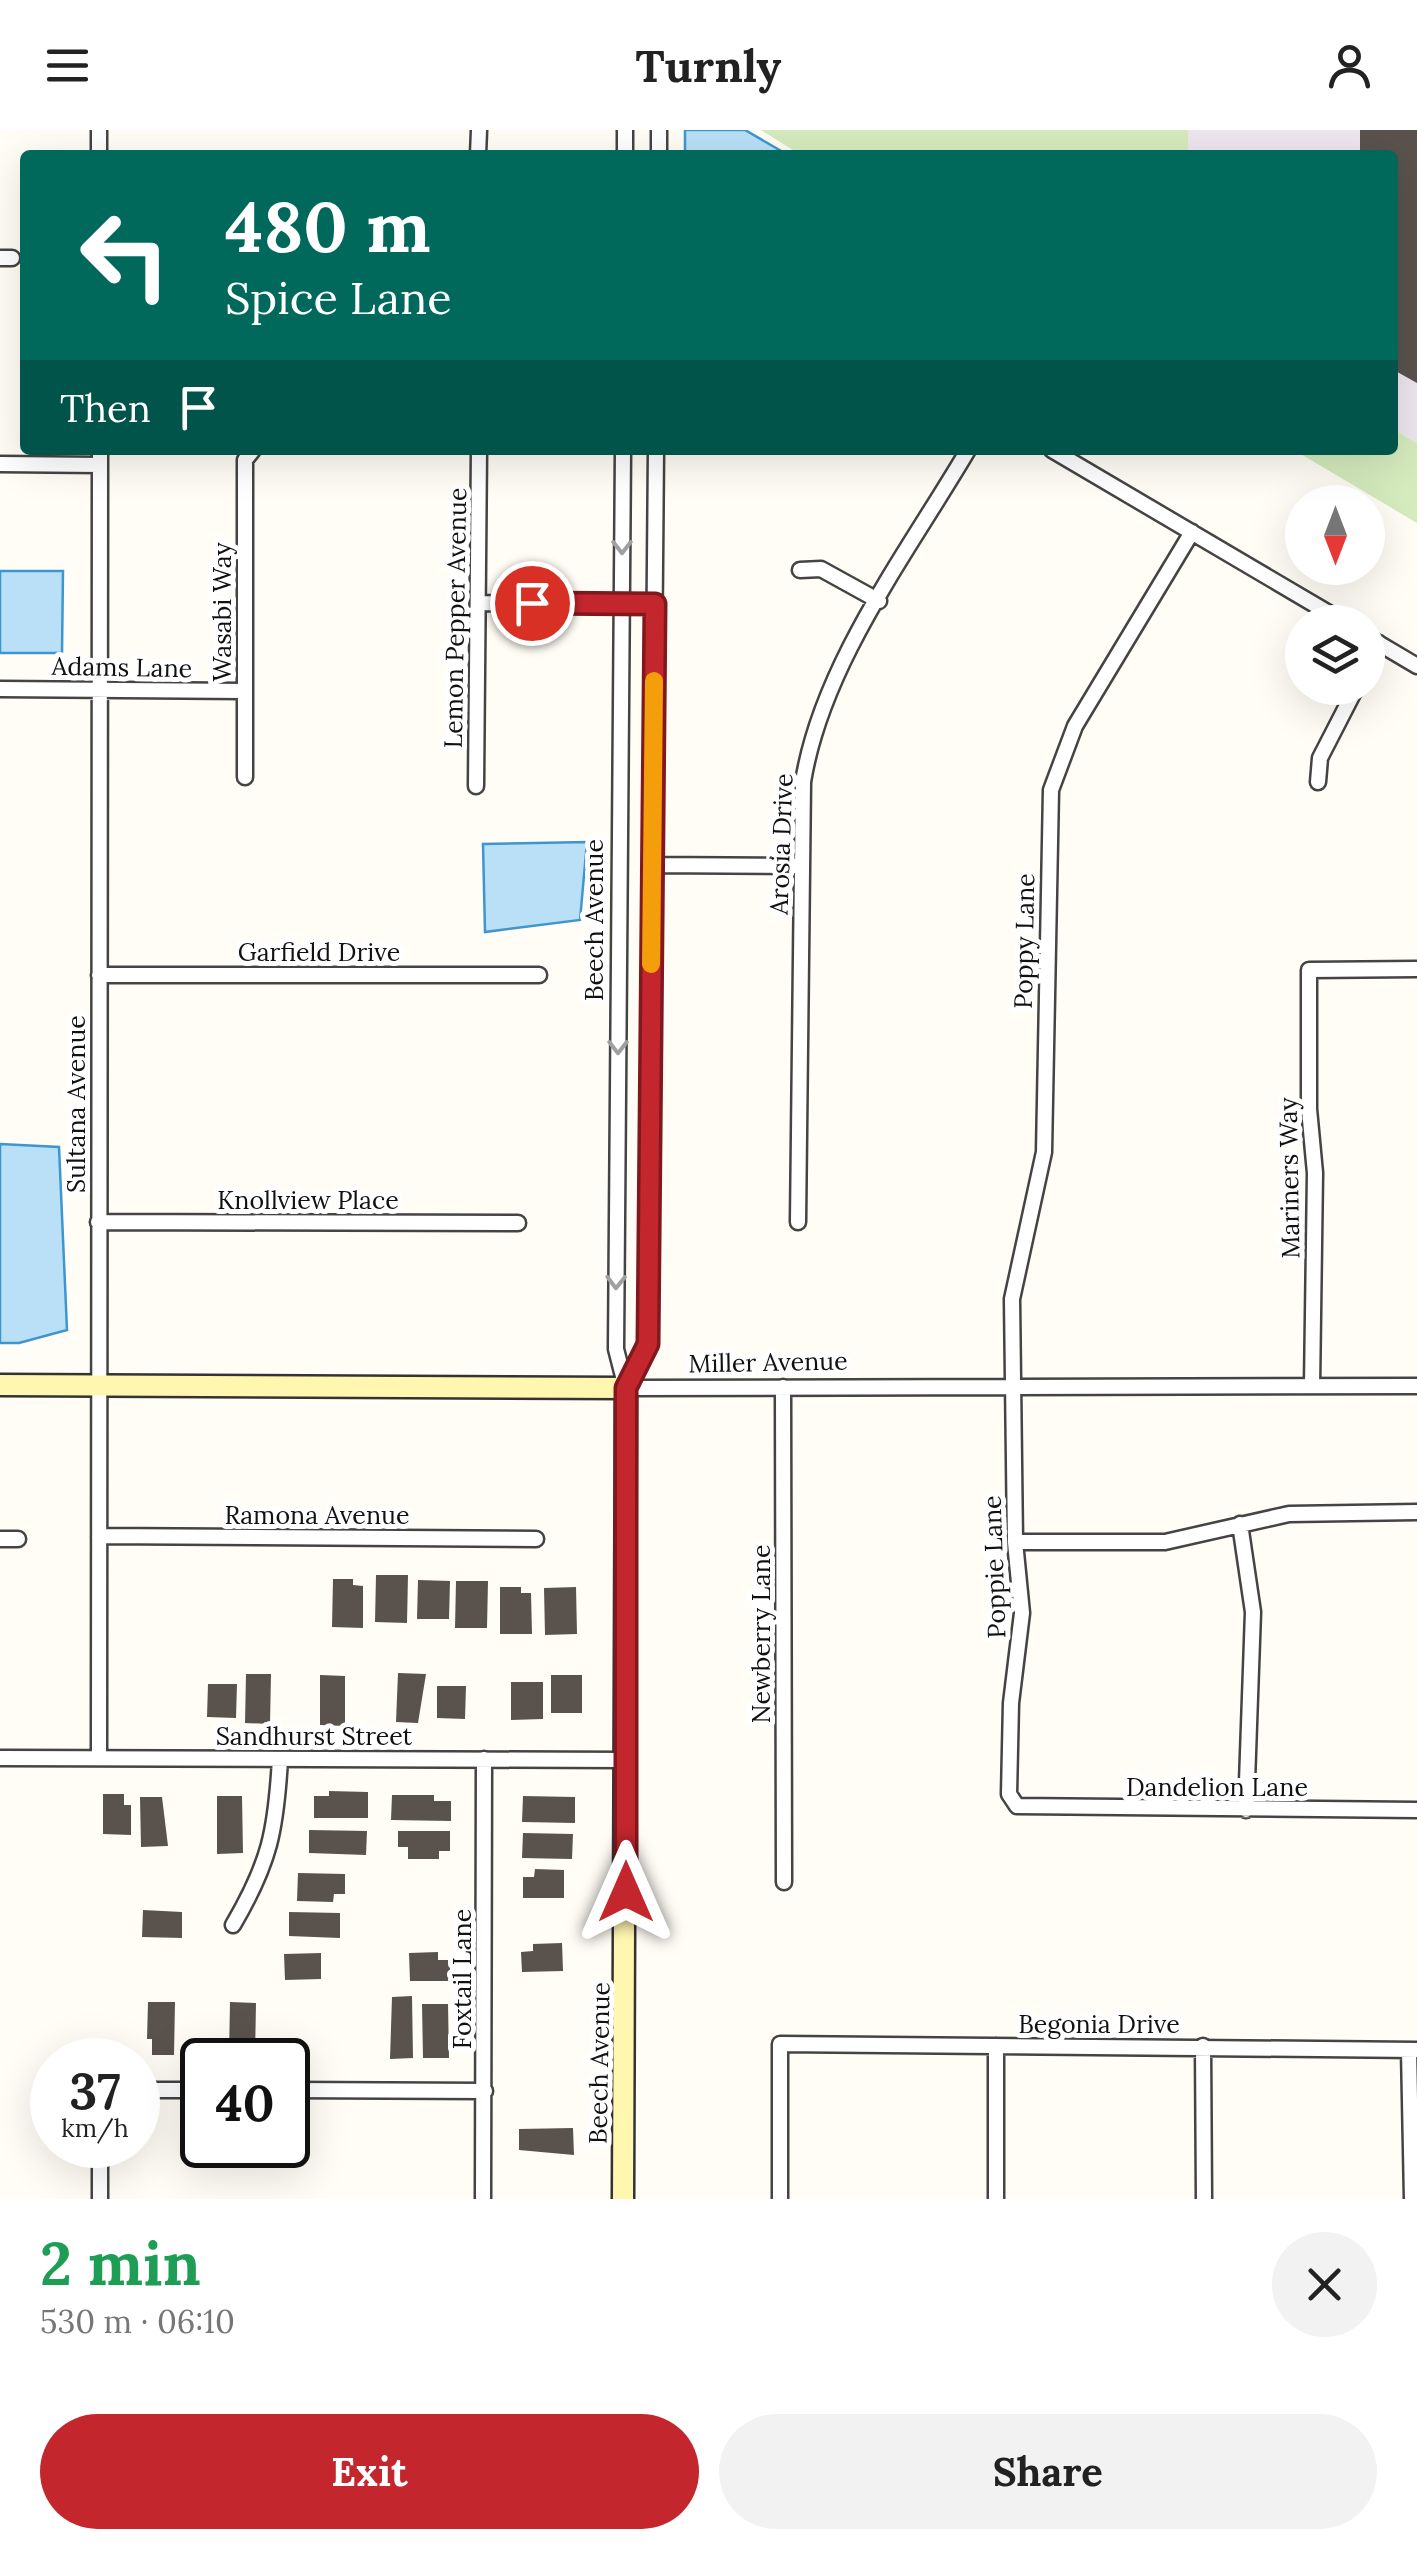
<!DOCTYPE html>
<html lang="en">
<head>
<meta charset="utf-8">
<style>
  body { margin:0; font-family:Lora,serif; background:#f2f2f2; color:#222; height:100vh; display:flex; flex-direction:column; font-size:38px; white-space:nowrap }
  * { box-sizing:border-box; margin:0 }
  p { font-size:32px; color:#767676 }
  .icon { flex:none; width:55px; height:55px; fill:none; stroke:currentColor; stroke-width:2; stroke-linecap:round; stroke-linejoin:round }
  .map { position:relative; height:2069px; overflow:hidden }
  .drawer { display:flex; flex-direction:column; background:#fff; flex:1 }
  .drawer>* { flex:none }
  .banner { position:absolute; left:20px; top:20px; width:1378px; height:305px; border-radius:10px; box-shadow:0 10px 40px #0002; background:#00695c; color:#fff; overflow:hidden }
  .needle { width:65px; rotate:180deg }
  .tools { position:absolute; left:1285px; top:355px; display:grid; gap:20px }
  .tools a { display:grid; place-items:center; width:100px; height:100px; border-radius:50%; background:#fff; box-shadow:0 10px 40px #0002; font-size:50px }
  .speed { position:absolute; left:30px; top:1908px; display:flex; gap:20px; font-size:50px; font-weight:700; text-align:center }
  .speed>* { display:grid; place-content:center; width:130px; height:130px; border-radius:50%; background:#fff; box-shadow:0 10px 40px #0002; line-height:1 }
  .speed small { font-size:25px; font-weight:400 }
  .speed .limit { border:5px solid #111; border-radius:15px; background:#fff; color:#111 }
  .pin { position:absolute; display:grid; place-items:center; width:85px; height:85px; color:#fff; margin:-42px; border:5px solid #fff; border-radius:50%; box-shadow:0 2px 10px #0007 }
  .me { position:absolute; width:110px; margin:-55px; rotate:0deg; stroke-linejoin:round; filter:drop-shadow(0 0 8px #0008) }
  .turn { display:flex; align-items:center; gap:35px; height:210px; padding:0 40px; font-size:45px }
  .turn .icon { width:130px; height:130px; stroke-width:2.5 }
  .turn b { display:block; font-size:70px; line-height:85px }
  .then { display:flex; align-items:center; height:95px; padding:0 40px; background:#0003; gap:20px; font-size:38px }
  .round { display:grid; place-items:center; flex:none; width:105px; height:105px; border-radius:52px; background:#f2f2f2 }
  .headline { display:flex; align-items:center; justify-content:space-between; height:170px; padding:0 40px }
  h1 { font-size:60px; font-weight:800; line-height:75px; color:#1e9e55 }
  .primary-button { display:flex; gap:20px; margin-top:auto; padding:20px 40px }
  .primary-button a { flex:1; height:115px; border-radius:60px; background:#c4262e; color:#fff; font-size:40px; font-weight:800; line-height:115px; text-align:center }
  .primary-button a+a { background:#f2f2f2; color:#222 }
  header { display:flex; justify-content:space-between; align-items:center; height:130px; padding:0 40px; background:#fff; font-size:45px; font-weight:800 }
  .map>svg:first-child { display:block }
  .industrial { fill:#eee6ef }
  .green { fill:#d5ebbd }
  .water { fill:#b9e0f7; stroke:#3f96cf; stroke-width:2.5 }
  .building { fill:#5a524d }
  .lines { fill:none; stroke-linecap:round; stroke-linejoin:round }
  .street-casing { stroke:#444; stroke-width:19 }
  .secondary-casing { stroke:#333; stroke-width:25 }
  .street { stroke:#fff; stroke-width:14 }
  .secondary { stroke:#fff6b0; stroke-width:20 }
  .oneway { stroke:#a0a0a0 }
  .route-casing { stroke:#7f191e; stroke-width:25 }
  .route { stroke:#c4262e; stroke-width:18 }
  .slow { stroke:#f59e0b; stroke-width:18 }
  .labels { text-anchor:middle; stroke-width:10; stroke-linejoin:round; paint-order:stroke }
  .street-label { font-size:25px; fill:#111; stroke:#fff }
</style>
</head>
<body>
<header><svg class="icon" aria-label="menu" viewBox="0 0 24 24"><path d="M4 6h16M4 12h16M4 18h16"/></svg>Turnly<svg class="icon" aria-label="person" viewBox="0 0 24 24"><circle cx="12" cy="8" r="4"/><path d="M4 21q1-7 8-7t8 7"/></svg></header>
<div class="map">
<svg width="1417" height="2069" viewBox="0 0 1417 2069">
  <rect width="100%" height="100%" fill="#fffdf5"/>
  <path class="industrial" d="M1188,0h229v313l-24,-14 -1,-274h-204z"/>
  <path class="green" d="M761,0h427v25h-387z
    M1393,299l24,14v80l-123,-73h98z"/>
  <path class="water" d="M685,0h60l43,25h-103z
    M0,441h63l-1,82h-62z
    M587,712l-7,78 -95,12 -2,-88z
    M0,1014l59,3 8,183 -48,13h-19z"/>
  <path class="building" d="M1360,0h57v253l-25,-14v-214h-32z
    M376,1445h32l-1,48 -32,-1z
    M333,1449h20v6l10,1v42l-31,-1z
    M418,1450l32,1 -1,38h-32z
    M456,1451h32l-1,47h-32z
    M500,1457h21v6h10l1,41h-32z
    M576,1457l1,47 -32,1 -1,-47z
    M398,1543l28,1 -8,49 -22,-1z
    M246,1544h25l-1,50 -25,-1z
    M320,1545l25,1v50l-25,-1z
    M551,1545h31v38h-31z
    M511,1552h32v37l-32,1z
    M208,1554h29l-1,34 -29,-1z
    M437,1556h29l-1,33 -28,-1z
    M329,1661l39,1v26h-54v-22h15z
    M103,1664h21v11h7v30l-28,-1z
    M392,1665h42v6h17v20l-60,-1z
    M217,1666h25l1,57 -26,1z
    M523,1666l52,1v26l-53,-1z
    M140,1667h22l6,49 -27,1z
    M309,1700l58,1 -1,24 -57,-2z
    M398,1701h52v20h-11v8h-31v-12h-10z
    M523,1703l50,1 -1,25 -50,-1z
    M535,1739l29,1v28h-41v-21h11z
    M298,1743l47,1v20h-11l-1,8 -36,-1z
    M143,1780l39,2v26l-40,-1z
    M289,1782l51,1v25l-51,-2z
    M562,1813l1,28 -41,1 -1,-20 12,-1v-7z
    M438,1822v8h12v21h-40l-1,-28z
    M321,1823v26l-36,1 -1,-26z
    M412,1866l1,62 -23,1 2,-62z
    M148,1872h27l-1,53h-22v-16h-5z
    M230,1872l26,1 -1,54 -26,-1z
    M422,1874h26l1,54h-26z
    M573,1998l1,27 -55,-5v-21z"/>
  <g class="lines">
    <defs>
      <path id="street" d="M99,0v25
        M478,25l1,-25
        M625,25v-25
        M659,25v-25
        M0,128h12
        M623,320l-7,899 10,39
        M1052,320l292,172
        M0,334l100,1
        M1192,402l-117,194 -24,64 -7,362 -32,147 3,243 7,71 -11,90 -2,91 8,12 400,4
        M800,440l21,-1 58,32
        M478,473l177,1
        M1368,507l49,29
        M1368,536l11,-23
        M0,559l244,2
        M245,647v-317l8,-10
        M1318,652l2,-24 36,-70
        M476,656l3,-336
        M652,735l150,1
        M99,845h440
        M98,1092l420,1
        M798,1092l5,-440c19,-118 105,-230 165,-332
        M1312,1256l3,-213 -6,-64v-139l108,-1
        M783,1257l1,495
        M626,1258l22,-43 8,-895
        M626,1258l791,-2
        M1240,1394l13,88 -7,198
        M99,1406l437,3
        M0,1409h18
        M1015,1412h150l124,-28 128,-2
        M0,1628l627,2
        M99,1628l1,-1308
        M233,1795c37,-63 43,-95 47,-166
        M1203,1916l1,153
        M1409,1920l3,149
        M138,1960h64
        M288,1960l197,1
        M100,2069v-54
        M483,2069l1,-440
        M780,2069v-155l637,6
        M996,2069v-153"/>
      <path id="secondary" d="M0,1255l626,3 -3,811"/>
    </defs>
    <use href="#street" class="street-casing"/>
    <use href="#secondary" class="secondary-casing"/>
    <use href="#street" class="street"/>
    <use href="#secondary" class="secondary"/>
  </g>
  <defs><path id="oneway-chevron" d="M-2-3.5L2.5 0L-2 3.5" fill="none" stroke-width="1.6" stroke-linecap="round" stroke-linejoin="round" transform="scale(2.5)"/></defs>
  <g class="oneway">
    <use href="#oneway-chevron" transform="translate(622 417) rotate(90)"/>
    <use href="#oneway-chevron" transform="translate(618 917) rotate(90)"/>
    <use href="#oneway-chevron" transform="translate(616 1152) rotate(91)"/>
  </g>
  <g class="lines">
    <defs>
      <path id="route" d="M532,473l123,1 -7,740 -22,44v504"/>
    </defs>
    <use href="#route" class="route-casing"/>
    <use href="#route" class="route"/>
    <path class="slow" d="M651,834l3,-283"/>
  </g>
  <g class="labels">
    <g class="street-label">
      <text transform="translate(222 482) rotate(-90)" y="9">Wasabi Way</text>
      <text transform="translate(455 488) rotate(-89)" y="9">Lemon Pepper Avenue</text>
      <text transform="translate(122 537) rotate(1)" y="9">Adams Lane</text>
      <text transform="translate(781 714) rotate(-88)" y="9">Arosia Drive</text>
      <text transform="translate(594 790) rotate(-90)" y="9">Beech Avenue</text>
      <text transform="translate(1024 811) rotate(-89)" y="9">Poppy Lane</text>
      <text x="319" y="831">Garfield Drive</text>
      <text transform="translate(76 974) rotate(-90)" y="9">Sultana Avenue</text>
      <text transform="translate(1289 1048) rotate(-91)" y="9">Mariners Way</text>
      <text x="308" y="1079">Knollview Place</text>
      <text transform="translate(768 1232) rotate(-1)" y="9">Miller Avenue</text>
      <text x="317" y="1394">Ramona Avenue</text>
      <text transform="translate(994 1437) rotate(-92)" y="9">Poppie Lane</text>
      <text transform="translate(761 1504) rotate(-90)" y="9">Newberry Lane</text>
      <text x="314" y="1615">Sandhurst Street</text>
      <text x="1217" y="1666">Dandelion Lane</text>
      <text transform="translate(462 1849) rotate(-90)" y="9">Foxtail Lane</text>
      <text x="1099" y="1903">Begonia Drive</text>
      <text transform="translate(599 1933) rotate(-89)" y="9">Beech Avenue</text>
    </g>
  </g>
</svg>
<div class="tools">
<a><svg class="needle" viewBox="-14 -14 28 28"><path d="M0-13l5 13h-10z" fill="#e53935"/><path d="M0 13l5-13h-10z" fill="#767676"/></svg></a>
<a><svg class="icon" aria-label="layers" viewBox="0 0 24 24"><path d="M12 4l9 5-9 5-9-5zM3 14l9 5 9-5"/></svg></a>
</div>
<div class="speed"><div>37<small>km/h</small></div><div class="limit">40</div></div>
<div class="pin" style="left:532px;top:473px;background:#d93025"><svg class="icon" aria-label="arrive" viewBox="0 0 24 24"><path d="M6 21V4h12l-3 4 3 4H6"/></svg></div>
<svg class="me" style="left:626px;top:1762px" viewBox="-20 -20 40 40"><path d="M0-17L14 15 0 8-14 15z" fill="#c4262e" stroke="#fff" stroke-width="4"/></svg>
<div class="banner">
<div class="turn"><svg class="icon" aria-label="left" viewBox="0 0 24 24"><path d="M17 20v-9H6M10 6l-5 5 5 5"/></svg><div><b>480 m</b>Spice Lane</div></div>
<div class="then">Then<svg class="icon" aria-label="arrive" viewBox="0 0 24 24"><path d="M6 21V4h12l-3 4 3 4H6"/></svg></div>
</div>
</div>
<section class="drawer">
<div class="headline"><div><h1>2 min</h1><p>530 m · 06:10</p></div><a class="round"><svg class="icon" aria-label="close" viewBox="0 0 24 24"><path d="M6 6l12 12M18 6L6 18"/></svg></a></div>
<div class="primary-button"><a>Exit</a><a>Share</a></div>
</section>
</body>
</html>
